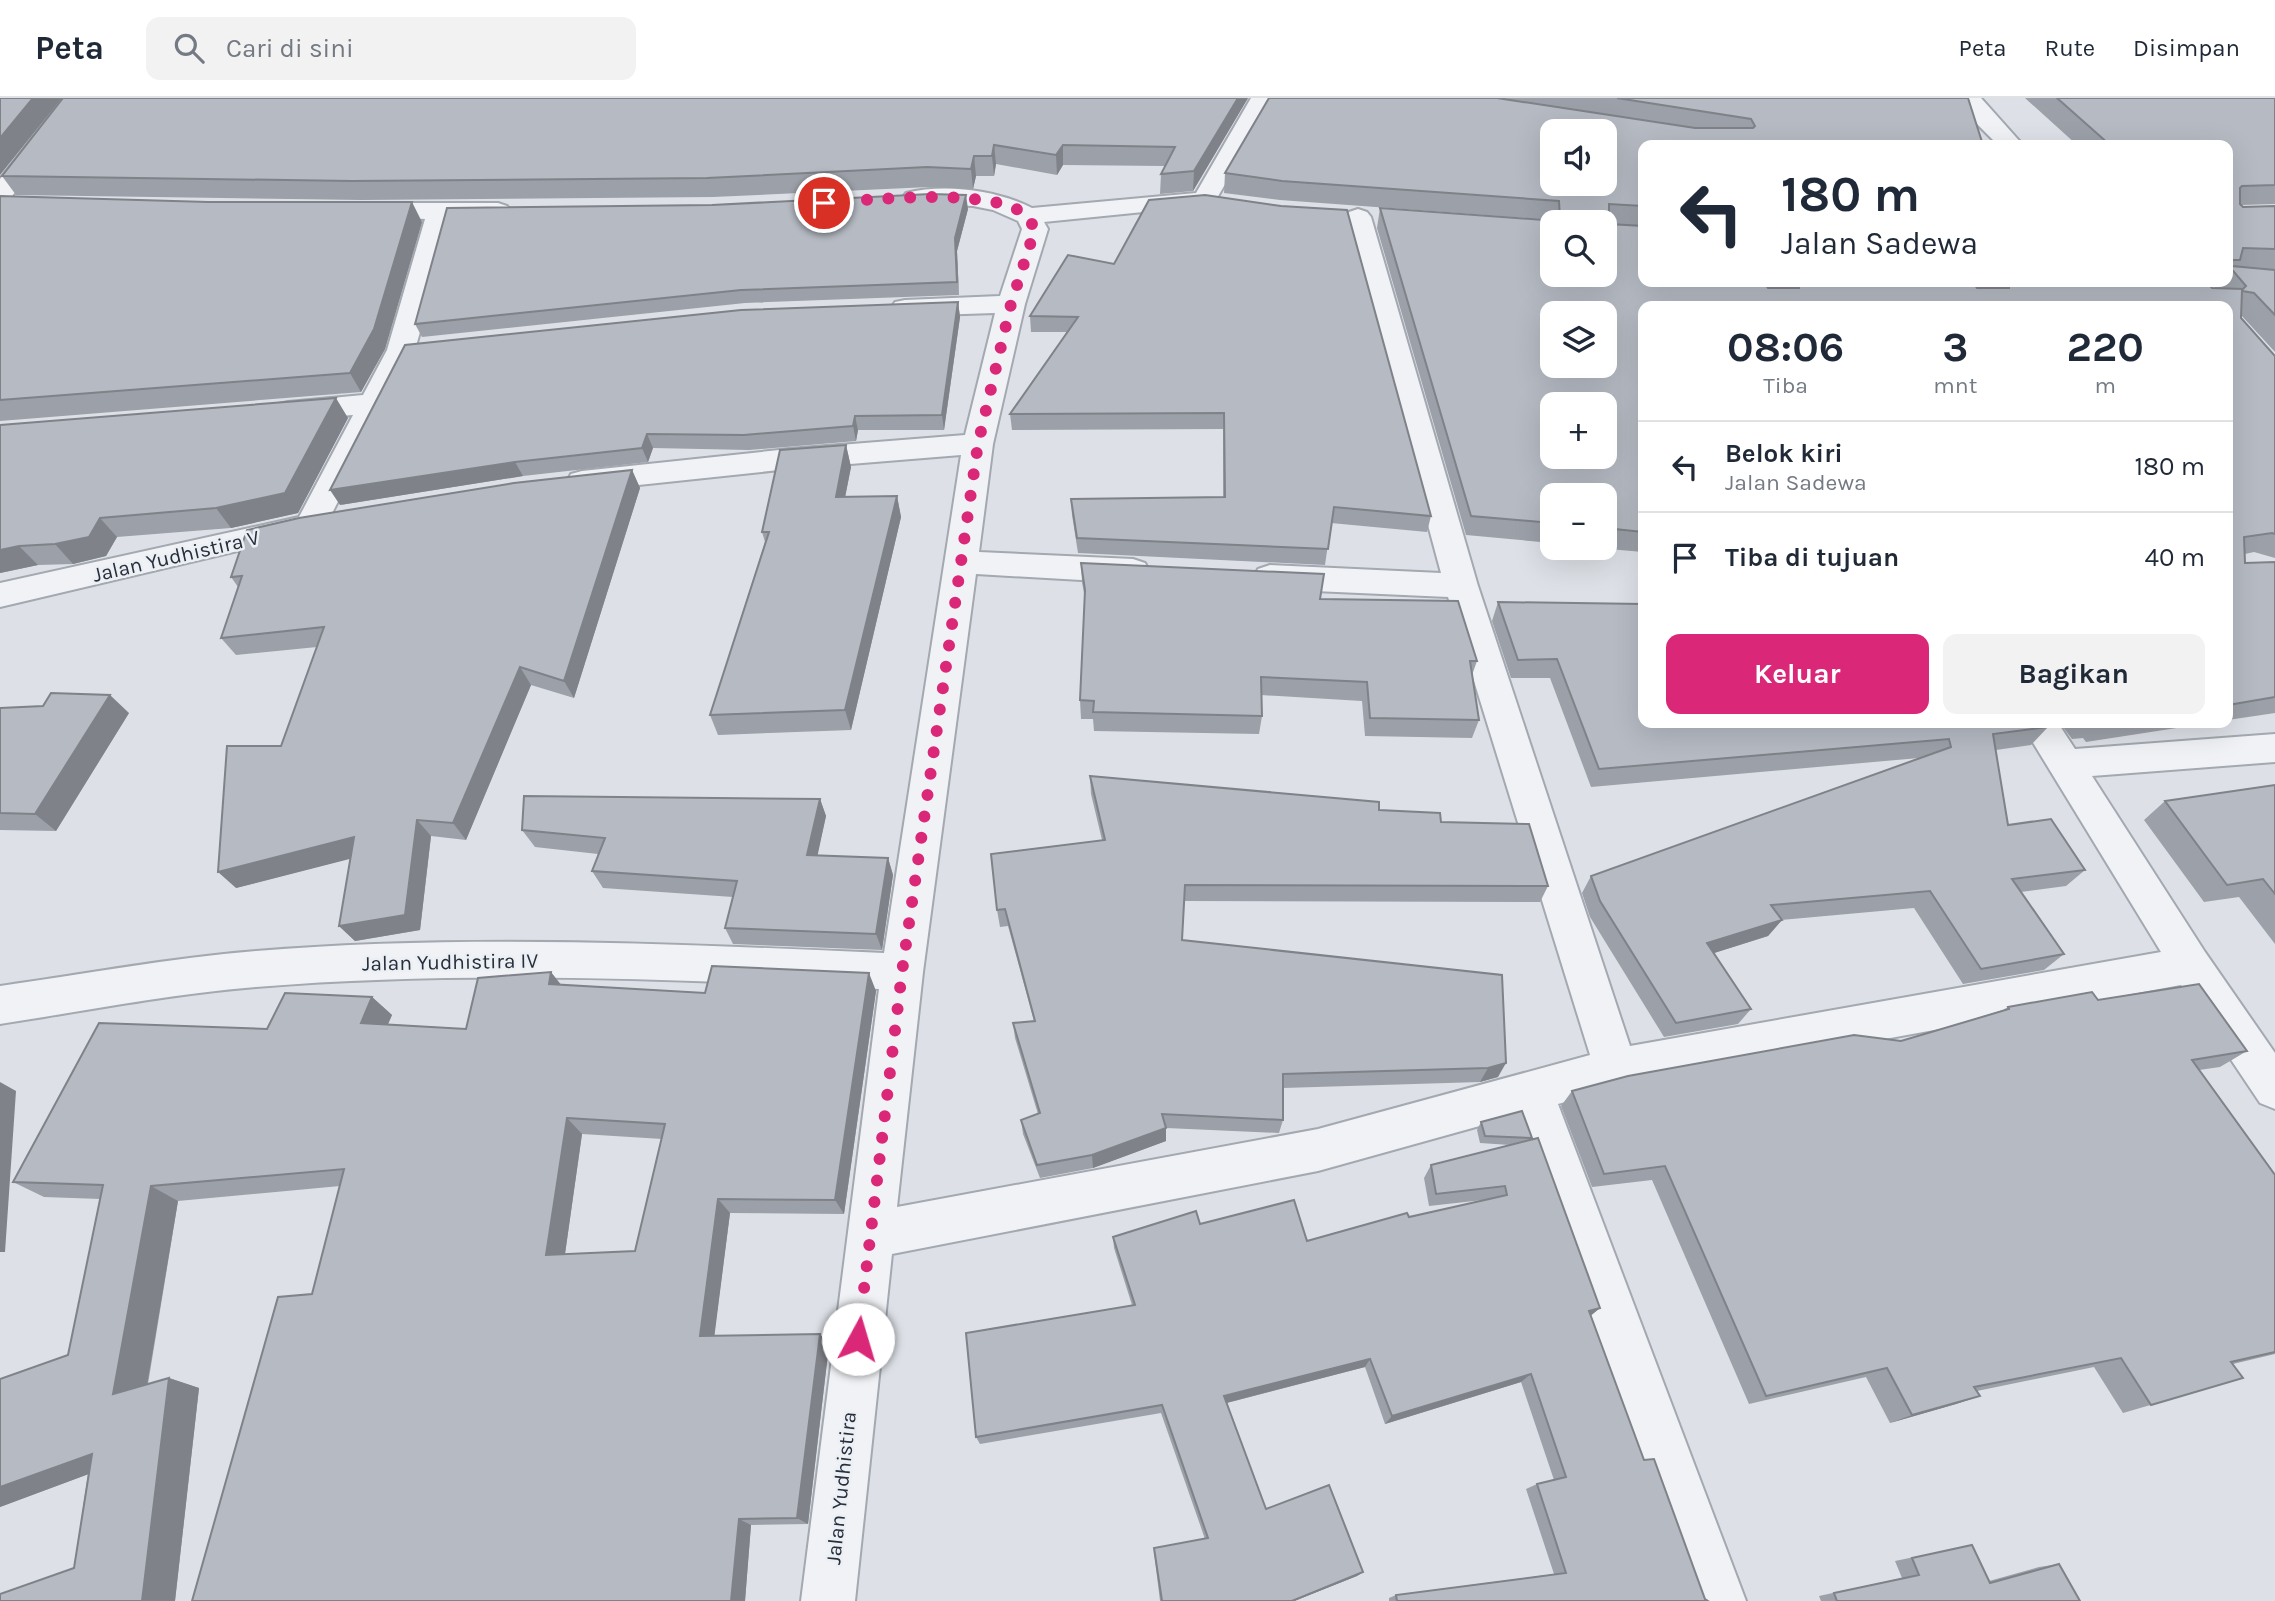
<!DOCTYPE html>
<html lang="id">
<head>
<meta charset="utf-8">
<style>
  body { margin:0; font-family:Karla,sans-serif; background:#f2f2f3; color:#1f2937; height:100vh; display:flex; flex-direction:column; font-size:26px; white-space:nowrap }
  * { box-sizing:border-box; margin:0 }
  p { font-size:23px; color:#747a83 }
  .icon { flex:none; width:38px; height:38px; fill:none; stroke:currentColor; stroke-width:2; stroke-linecap:round; stroke-linejoin:round }
  .map { position:relative; flex:1; overflow:hidden }
  .panel { position:absolute; left:1638px; top:203px; width:595px; height:427px; display:flex; flex-direction:column; background:#fff; border-radius:14px; box-shadow:0 7px 28px #0002 }
  .panel>* { flex:none }
  .hud { position:absolute; left:1638px; top:42px; width:595px; height:147px; border-radius:14px; box-shadow:0 7px 28px #0002; background:#fff; color:#1f2937; overflow:hidden }
  .buttons { position:absolute; left:1540px; top:21px; display:grid; gap:14px }
  .buttons a { display:grid; place-items:center; width:77px; height:77px; border-radius:14px; background:#fff; box-shadow:0 7px 28px #0002; font-size:35px }
  .pin { position:absolute; display:grid; place-items:center; width:60px; height:60px; color:#fff; margin:-30px; border:4px solid #fff; border-radius:50%; box-shadow:0 2px 7px #0007 }
  .me { position:absolute; width:77px; margin:-38px; rotate:6deg; stroke-linejoin:round; filter:drop-shadow(0 0 5px #0008) }
  .turn { display:flex; align-items:center; gap:24px; height:147px; padding:0 28px; font-size:32px }
  .turn .icon { width:91px; height:91px; stroke-width:2.5 }
  .turn b { display:block; font-size:49px; line-height:60px }
  .eta { display:flex; justify-content:space-evenly; align-items:center; height:119px; text-align:center }
  .eta b { font-size:42px; font-weight:700; line-height:49px }
  .button { display:flex; gap:14px; margin-top:auto; padding:14px 28px }
  .button a { flex:1; height:80px; border-radius:14px; background:#db2777; color:#fff; font-size:28px; font-weight:700; line-height:80px; text-align:center }
  .button a+a { background:#f2f2f3; color:#1f2937 }
  ul { padding:0; list-style:none }
  li { display:flex; align-items:center; gap:21px; height:91px; padding:0 28px; border-top:2px solid #e0e1e3 }
  li div { flex:1 }
  li b { display:block; font-size:26px }
  li em { font-style:normal }
  header { display:flex; align-items:center; gap:42px; box-sizing:border-box; height:98px; padding:0 35px; background:#fff; border-bottom:2px solid #e0e1e3 }
  header strong { font-size:33px }
  nav { display:flex; gap:38px; margin-inline-start:auto; font-size:24px }
  .search { width:490px; height:63px; background:#f2f2f3; display:flex; align-items:center; gap:18px; box-sizing:border-box; padding:0 24px; border-radius:14px; color:#747a83; font-size:26px }
  .map>svg:first-child { display:block }
  .lines { fill:none; stroke-linecap:round; stroke-linejoin:round }
  .minor-casing { stroke:#a3a8b1; stroke-width:4 }
  .minor { fill:#f0f2f5; fill-rule:evenodd }
  .wall { fill:#9ca0a8; fill-rule:evenodd }
  .shaded-wall { fill:#7f8288 }
  .building { fill:#b5bac3; stroke:#7f8288; stroke-width:2; fill-rule:evenodd }
  .route { stroke:#db2777; stroke-width:12; stroke-dasharray:0 21.6 }
  .labels { text-anchor:middle; stroke-width:5; stroke-linejoin:round; paint-order:stroke }
  .street-label { font-size:21px; fill:#272f3d; stroke:#ecf0f4 }
</style>
</head>
<body>
<header>
<strong>Peta</strong>
<div class="search"><svg class="icon" aria-label="search" viewBox="0 0 24 24"><circle cx="10" cy="10" r="6"/><path d="M15 15l6 6"/></svg>Cari di sini</div>
<nav><a>Peta</a><a>Rute</a><a>Disimpan</a></nav>
</header>
<div class="map">
<svg width="2275" height="1503" viewBox="0 0 2275 1503">
  <rect width="100%" height="100%" fill="#dde1e7"/>
  <g class="lines">
    <defs>
      <path id="minor" d="M64,0h24l-79,102 -9,3v-24z
        M1251,0h24l-62,107 -169,17 4,7 -23,75 -32,140 -14,108 154,7 12,4 4,8 -4,8 -12,4 -157,-9 -53,398 -26,235 421,-78 272,-74 -142,-458 -178,-8 -12,-4 -4,-8 4,-8 12,-4 171,8 -96,-356 4,-5 9,-3 9,3 4,5 107,369 152,460 531,-94 -140,-229h37l17,26 200,-15v28l-183,14 113,176 70,101v56l-15,-6 -79,-118 -565,103 -58,16 188,497h-54l-173,-486 -201,56 -426,83 -37,347h-54l78,-612c-207,-10 -415,-19 -623,-2 -86,7 -171,24 -256,37v-38c85,-12 170,-28 256,-35 209,-17 419,-7 628,2l77,-498 -172,14 -207,22 -11,-3 -4,-7 4,-7 11,-3 207,-22 176,-14 30,-122 -90,3 -10,-2 -4,-6 4,-6 10,-2 95,-4 22,-67 -4,-8 -25,-11 -20,-4 -67,-3 -4,-5 4,-5c39,-10 91,-3 126,15l164,-15z
        M1957,0h24l42,47h-25l-26,-26z
        M366,105h132l9,3 4,5 -4,5 -56,3 -36,131 -92,181 -323,76v-24l299,-66 54,-102 -65,5 -10,-2 -5,-7 5,-7 10,-2 75,-7 24,-45 38,-131 -68,-3 -4,-5 4,-5z"/>
    </defs>
    <use href="#minor" class="minor-casing"/>
    <use href="#minor" class="minor"/>
  </g>
  <path class="wall" d="M1248,0l-55,93 -33,3 1,-20 4,-8 -102,-1 -6,10 -61,-11 -2,12h-18l-3,13 -44,-2 -216,10 -351,3 -346,-5 -14,-19z
    M1269,0h699l-325,47v137l136,6 -4,-6h198l4,6h8l-5,-6h227l5,6h3l-5,-6h18v-137h-151l-52,-47h250v106l-34,1 2,2 32,-1v146l-34,-37v3l34,38v202l-21,-6 -9,2v9l30,-1v151l-47,7v-414h-585v246l-46,-4h8v-53h-53v48l-86,-8 -89,-307 3,-20 174,12 -274,-20 -56,-7 1,-20z
    M0,98l422,26 -37,127 -24,43 -361,29z
    M968,111l-11,42 2,44 -214,8 -323,34 -7,-13z
    M1068,157l363,261 -4,16 -96,-9 -6,42 -247,-12 -6,-38 -1,-16 152,-2v-68l-211,1 -2,-16 57,-82h-36l-1,-16z
    M958,204l2,15 -16,113h-86l-2,11 -107,9 -96,-2 -5,14 -125,14 -183,29z
    M348,320l-50,95 -67,15 -114,9 -11,19 -33,8 -35,1 -38,8v-148z
    M846,347l5,22 -6,30 52,-1 4,21 -50,213 -133,5 -8,-20 55,-173 -3,-10z
    M632,372l8,18 -66,210 -43,-13 -65,155 -35,-4 -11,94 -65,11 -16,-15 12,-68 -115,30 45,-142 36,-99 -81,8 -15,-17 17,-51 -7,-10z
    M1081,465l239,36 157,62 -5,14 7,45 -7,18 -107,-2 -3,-35 -101,-6 1,21 -3,18 -165,-3 -1,-12h-12l-1,-19 5,-101 -3,-17z
    M1498,504l145,121 405,4 -17,18 -35,5 12,75 77,45 -19,16 -45,6 43,62 -20,16 -81,14 -49,-76 -133,12h1l-14,16 -54,17 37,56 -13,15 -74,13 -74,-120 -8,-24 9,-17 328,-118 -328,29 -41,-109h-39l-19,-57z
    M0,610l129,5 -73,118 -56,-1z
    M2060,625h149l-123,19 -3,-4 -11,1z
    M1090,678l289,34 62,12 107,64 -8,16 -356,-1 -2,39 320,35 -4,102 -18,5 -197,6v32l-4,13 -113,-5v13l-73,27 -53,10 -17,-44 -2,-14 17,-6 -23,-76 -2,-15 21,-2 -26,-95 -8,1 -3,-17 105,-70 -11,-46z
    M2275,687v159l-36,-47 -35,5 -60,-82 21,-19z
    M820,701l6,17 -9,39 71,3 5,17 -11,75 -149,-6 -8,-16 8,-31 -130,-9 -11,-17 6,-17 -63,-7 -13,-17z
    M561,887l144,8 171,-2 -32,223 -114,-1 -16,123 115,9 -21,179 -57,1 -6,76h-553l120,-307 28,-108 -162,15 -30,183 21,-6 30,10 -24,213h-175l74,-33 14,-94 -88,33v-128l68,-24 32,-156 -56,-2 -31,-15 254,-153 105,-32 20,18 -4,9 78,5zM582,1036l80,5 -27,112 -70,3z
    M2098,902l149,51 -27,16 -21,3 76,105v179l-42,10 10,14 -120,35 -29,-46 -117,24 3,5 -24,8 -66,19 -24,-46 -117,27 -97,-224 -60,7 -31,-81 11,-15 329,-50 102,-31 5,-3z
    M1481,1024l51,16 68,170 -9,7 53,145 61,139 3,2h-319v-3l7,-3 158,-21 -28,-85 11,-5 17,-4 -33,-98 -136,42 -20,-57 -138,36 39,106 97,63 -6,4 -63,25h-134l-6,-49v-4l51,-9 -44,-126 -181,31 -4,-7 156,-132 -18,-57 -1,-11 87,-13 107,17 185,-42 -63,7 -5,-28 7,-13 79,-20 -30,-2 -3,-13z
    M1972,1447l17,36 50,-14 20,-3 21,37h-259l-2,-5 83,-18 -7,-17z"/>
  <path class="shaded-wall" d="M33,0h29l-62,77v-37z
    M1238,0h10l-55,93 1,-20z
    M994,47l2,19 -2,12 -2,-20z
    M1063,47v20l-6,10 -1,-20z
    M974,58l2,20 -3,13 -2,-20z
    M966,97l2,14 -11,42 2,44 -4,-57z
    M412,104l10,20 -37,127 -24,43 -11,-19z
    M958,204l2,15 -16,113 -2,-15z
    M336,300l12,20 -50,95 -67,15 -15,-20z
    M855,318l3,14 -2,11 -3,-15z
    M647,336l6,14 -5,14 -6,-14z
    M846,347l5,22 -10,51 -5,-21z
    M515,364l8,14 -183,29 -10,-15z
    M632,372l8,18 -66,210 -10,-17z
    M897,398l4,21 -50,213 -6,-20z
    M100,420l17,19 -11,19 -33,8 -18,-20z
    M19,448l19,19 -38,8v-23z
    M520,569l11,18 -65,155 -13,-17z
    M110,597l19,18 -73,118 -21,-17z
    M820,701l6,17 -12,56 -7,-17z
    M417,722l14,16 -11,94 -65,11 -16,-15z
    M354,739l15,17 -133,34 -18,-16z
    M888,760l5,17 -11,75 -6,-16z
    M1782,822l-14,16 -73,23 12,-16z
    M551,874l15,19 -17,-7z
    M869,875l7,18 -32,223 -9,-14z
    M372,899l20,18 -11,25 -20,-17z
    M1506,965l-8,14 -18,5 8,-14z
    M0,984l16,9 -11,161h-5z
    M567,1020l15,16 -19,134 -17,-13z
    M1166,1030v13l-73,27 -1,-13z
    M151,1088l27,15 -34,202 -31,-9z
    M718,1101l12,14 -17,134 -13,-11z
    M1600,1210l-12,10 1,-7z
    M820,1236l9,11 -21,179 -11,-6z
    M1370,1261l-5,8 -143,37 2,-8z
    M1531,1276l-10,8 -136,42 7,-8z
    M169,1280l30,10 -24,213h-33z
    M1980,1298l-24,8 -66,19 22,-8z
    M92,1356l32,7 -124,46v-20z
    M739,1421l12,6 -6,76h-14z
    M1363,1474l-6,4 -63,25h-2z"/>
  <path class="building" d="M0,0h33l-33,40z
    M63,0h1175l-44,73 -33,3 14,-27 -112,-2 -7,10 -62,-10 -2,11h-18l-3,13 -44,-2 -220,11 -355,3 -350,-5z
    M1269,0h228l198,30h58l2,-2 -4,-7 -134,-21h351l15,47h-340v61l-34,-2v20l34,2v56h121l4,6h31v-3l-2,-3h176l4,6h32v-3l-2,-3h200l5,6 31,1 3,-3 -18,-21v-120h-118l-53,-47h218v87l-33,1 -2,2v16l3,3 32,-1v43l-32,-1 -3,12h-10l2,6 43,4v45l-21,-22 -12,-2 -1,27 34,38v178l-3,-1 -28,4 1,26 30,-1v135l-47,8v-399h-585v226l-38,-4v-33h-53v28l-81,-7 -91,-308 177,13 3,-3 -1,-17 -277,-20 -57,-8zM1552,33h53v53h-53zM1552,124h53v53h-53zM1552,215h53v53h-53zM1552,306h53v53h-53z
    M930,96l36,1 -11,43 2,44 -216,8 -326,34 32,-116 265,-3z
    M1205,97l76,11 66,4 84,306 -97,-9 -6,42 -251,-11 -6,-39 154,-2 -1,-84 -214,1 68,-97 -48,-1 38,-61 46,9 35,-64z
    M0,98l208,6h204l-38,127 -24,44 -350,27z
    M958,204l-16,113 -87,1 -2,10 -109,9 -97,-1 -5,14 -127,14 -185,28 75,-145 336,-35z
    M336,300l-51,95 -69,15 -116,10 -11,19 -34,7 -36,2 -19,4v-125z
    M846,347l-10,52 61,-1 -52,214 -135,5 59,-183h-7l18,-82z
    M632,372l-68,211 -44,-14 -67,156 -36,-3 -12,95 -66,11 15,-89 -136,35 9,-126h54l43,-119 -103,11 21,-62 -11,1 16,-47 52,-12 215,-35z
    M1081,465l243,11 -4,25 138,2 19,60h-7l9,59 -109,-2 -3,-36 -106,-5 1,39 -169,-4 1,-11 -14,-1 5,-110z
    M1498,504l145,2v119h403l2,4 -55,7 15,91 43,-6 34,51 -73,9 52,75 -83,15 -51,-78 -159,14 11,15 -75,23 44,66 -75,14 -76,-122 -9,-25 360,-129 -2,-8 -350,30 -42,-110 -39,1z
    M51,595l59,2 -75,119 -35,-1v-105l43,-2z
    M1090,678l289,26v8l61,3 1,9 88,2 19,62 -363,-1 -3,55 320,35 4,88 -18,5 -205,6v46l-121,-6 4,14 -74,27 -55,10 -16,-45 19,-7 -27,-90 22,-2 -30,-112 -8,1 -6,-56 114,-14z
    M2275,687v109l-12,-15 -36,6 -62,-84z
    M524,698l296,3 -13,56 81,3 -12,76 -151,-6 12,-47 -145,-10 13,-33 -83,-8z
    M712,868l157,7 -34,227 -117,-1 -18,137 120,-2 -23,184 -58,1 -8,82h-539l86,-304 34,-3 32,-125 -193,17 -38,208 56,-16 -27,223h-142v-7l74,-26 18,-114 -92,33v-108l68,-24 35,-170 -90,-3 86,-159 168,6 18,-36 87,4 -11,26 105,6 12,-51 73,-6 -2,12 156,9zM567,1020l98,6 -30,127 -89,4z
    M2199,886l48,67 -55,9 83,115v177l-44,10 12,16 -92,27 -30,-47 -147,29 6,9 -68,19 -25,-47 -121,28 -101,-230 -61,8 -32,-83 56,-15 226,-41 47,6 108,-32 -1,-2 84,-15 6,8z
    M1522,1013l10,27 -47,-2 -4,-14z
    M1538,1040l62,170 -11,3 55,149 10,-1 51,140 3,2h-311l-1,-6 170,-22 -29,-89 29,-7 -35,-103 -139,42 -22,-57 -146,37 42,113 63,-24 34,87 -71,29h-130l-8,-53 54,-10 -46,-133 -186,32 -10,-104 169,-28 -22,-68 83,-26 4,13 94,-24 13,41 100,-28 2,4 98,-22 -2,-9 -69,8 -5,-29z
    M1972,1447l18,38 69,-19 21,37h-243l-3,-8 85,-18 -7,-17z"/>
  <g class="lines">
    <path class="route" d="M824,105c44,-3 170,-17 203,13 3,3 5,9 8,13l-24,75 -33,140 -76,528 -44,367"/>
  </g>
  <g class="labels">
    <g class="street-label">
      <text transform="translate(176 458) rotate(-13)" y="7">Jalan Yudhistira V</text>
      <text transform="translate(450 864) rotate(-1)" y="7">Jalan Yudhistira IV</text>
      <text transform="translate(841 1390) rotate(-84)" y="7">Jalan Yudhistira</text>
    </g>
  </g>
</svg>
<div class="buttons">
<a><svg class="icon" aria-label="sound" viewBox="0 0 24 24"><path d="M4 9h4l5-4v14l-5-4H4zM17 9q2 3 0 6"/></svg></a>
<a><svg class="icon" aria-label="search" viewBox="0 0 24 24"><circle cx="10" cy="10" r="6"/><path d="M15 15l6 6"/></svg></a>
<a><svg class="icon" aria-label="layers" viewBox="0 0 24 24"><path d="M12 4l9 5-9 5-9-5zM3 14l9 5 9-5"/></svg></a>
<a>+</a>
<a>−</a>
</div>
<div class="pin" style="left:824px;top:105px;background:#d93025"><svg class="icon" aria-label="arrive" viewBox="0 0 24 24"><path d="M6 21V4h12l-3 4 3 4H6"/></svg></div>
<svg class="me" style="left:858px;top:1241px" viewBox="-20 -20 40 40"><circle r="19" fill="#fff"/><path d="M0-13L10 11 0 6-10 11z" fill="#db2777"/></svg>
<div class="hud">
<div class="turn"><svg class="icon" aria-label="left" viewBox="0 0 24 24"><path d="M17 20v-9H6M10 6l-5 5 5 5"/></svg><div><b>180 m</b>Jalan Sadewa</div></div>
</div>
<section class="panel">
<div class="eta">
<div><b>08:06</b><p>Tiba</p></div>
<div><b>3</b><p>mnt</p></div>
<div><b>220</b><p>m</p></div>
</div>
<ul>
<li><svg class="icon" aria-label="left" viewBox="0 0 24 24"><path d="M17 20v-9H6M10 6l-5 5 5 5"/></svg><div><b>Belok kiri</b><p>Jalan Sadewa</p></div><em>180 m</em></li>
<li><svg class="icon" aria-label="arrive" viewBox="0 0 24 24"><path d="M6 21V4h12l-3 4 3 4H6"/></svg><div><b>Tiba di tujuan</b></div><em>40 m</em></li>
</ul>
<div class="button"><a>Keluar</a><a>Bagikan</a></div>
</section>
</div>
</body>
</html>
